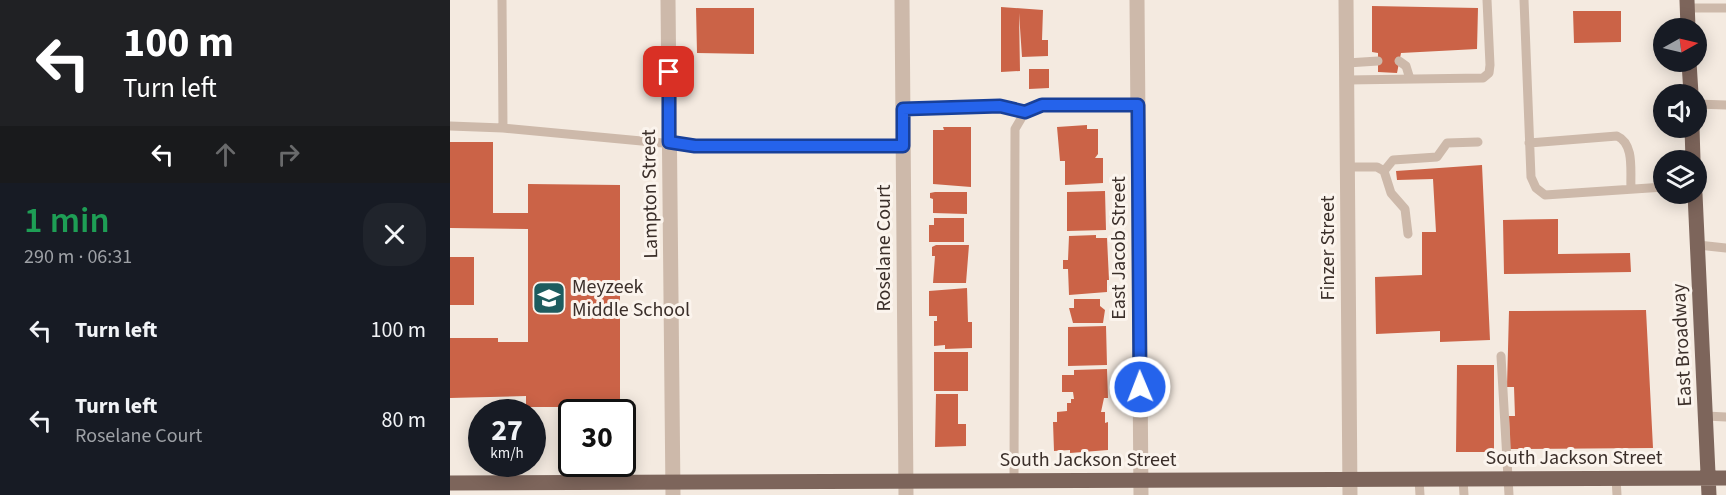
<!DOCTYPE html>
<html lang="en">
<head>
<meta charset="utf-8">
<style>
  body { margin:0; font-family:"Source Sans 3",sans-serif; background:#20242c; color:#f1f3f6; height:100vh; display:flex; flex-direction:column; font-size:22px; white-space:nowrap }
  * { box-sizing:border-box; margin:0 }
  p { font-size:20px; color:#9ea1a6 }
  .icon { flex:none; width:33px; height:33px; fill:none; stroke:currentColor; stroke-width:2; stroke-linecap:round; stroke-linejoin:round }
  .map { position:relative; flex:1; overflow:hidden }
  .details { display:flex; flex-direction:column; background:#171b24; width:450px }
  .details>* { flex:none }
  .hud { background:#202124; color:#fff; overflow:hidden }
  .needle { width:39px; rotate:82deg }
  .controls { position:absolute; left:1203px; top:18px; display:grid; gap:12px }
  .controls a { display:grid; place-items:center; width:54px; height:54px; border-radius:50%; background:#171b24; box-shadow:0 3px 15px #0003; font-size:30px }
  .speed { position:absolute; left:18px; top:399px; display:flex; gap:12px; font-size:30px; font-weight:700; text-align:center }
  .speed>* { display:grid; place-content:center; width:78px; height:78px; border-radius:50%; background:#171b24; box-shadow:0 3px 15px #0003; line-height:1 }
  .speed small { font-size:15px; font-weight:400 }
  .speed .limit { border:3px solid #111; border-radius:9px; background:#fff; color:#111 }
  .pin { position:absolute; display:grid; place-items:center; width:51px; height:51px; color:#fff; margin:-26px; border-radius:12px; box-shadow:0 3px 9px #0006 }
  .me { position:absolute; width:66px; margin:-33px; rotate:359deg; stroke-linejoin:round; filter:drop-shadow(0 0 4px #0008) }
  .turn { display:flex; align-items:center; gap:21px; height:126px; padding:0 24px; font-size:27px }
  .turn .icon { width:78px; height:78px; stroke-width:2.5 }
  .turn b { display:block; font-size:42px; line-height:51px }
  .lanes { display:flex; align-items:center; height:57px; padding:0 24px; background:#0003; justify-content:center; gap:30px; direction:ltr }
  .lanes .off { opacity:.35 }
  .round { display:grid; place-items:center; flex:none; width:63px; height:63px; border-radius:24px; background:#20242c }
  .overview { display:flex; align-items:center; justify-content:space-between; height:102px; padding:0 24px }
  h1 { font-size:36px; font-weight:600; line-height:45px; color:#1e9e55 }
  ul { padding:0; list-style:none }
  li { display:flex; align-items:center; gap:18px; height:90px; padding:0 24px }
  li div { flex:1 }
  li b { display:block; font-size:22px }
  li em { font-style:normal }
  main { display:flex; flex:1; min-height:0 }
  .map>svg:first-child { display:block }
  .building { fill:#cb6347 }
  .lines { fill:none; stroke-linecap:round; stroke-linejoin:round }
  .lane { stroke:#cdb9aa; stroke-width:9 }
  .street { stroke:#cdb9aa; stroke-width:15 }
  .primary { stroke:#7d655b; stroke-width:15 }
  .route-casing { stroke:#184099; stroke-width:15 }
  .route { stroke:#2563eb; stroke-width:10 }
  .labels { text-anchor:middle; stroke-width:6; stroke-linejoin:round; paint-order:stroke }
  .street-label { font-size:20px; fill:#3b2f2a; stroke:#fbf4ed }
  .poi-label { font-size:20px; fill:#3b2f2a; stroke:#fbf4ed; text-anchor:start }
</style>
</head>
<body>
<main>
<section class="details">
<div class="hud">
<div class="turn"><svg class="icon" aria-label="left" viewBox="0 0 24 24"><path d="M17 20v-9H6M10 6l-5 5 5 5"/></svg><div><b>100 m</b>Turn left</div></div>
<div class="lanes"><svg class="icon" aria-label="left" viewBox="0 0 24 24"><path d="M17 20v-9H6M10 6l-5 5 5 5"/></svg><svg class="icon off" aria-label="ahead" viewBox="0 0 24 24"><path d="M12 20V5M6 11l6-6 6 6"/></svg><svg class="icon off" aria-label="right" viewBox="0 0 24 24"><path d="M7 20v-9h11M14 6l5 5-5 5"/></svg></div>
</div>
<div class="overview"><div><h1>1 min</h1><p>290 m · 06:31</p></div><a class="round"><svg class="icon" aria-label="close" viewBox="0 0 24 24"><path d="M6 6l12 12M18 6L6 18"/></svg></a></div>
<ul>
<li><svg class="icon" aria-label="left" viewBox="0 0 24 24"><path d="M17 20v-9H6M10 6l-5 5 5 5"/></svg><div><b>Turn left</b></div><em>100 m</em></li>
<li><svg class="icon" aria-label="left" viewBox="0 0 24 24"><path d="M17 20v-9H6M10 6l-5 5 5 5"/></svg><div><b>Turn left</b><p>Roselane Court</p></div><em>80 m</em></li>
</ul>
</section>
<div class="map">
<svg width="1276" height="495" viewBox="0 0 1276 495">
  <rect width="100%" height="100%" fill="#f4eae0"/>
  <path class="building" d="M922,6l106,2 -1,41 -76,4 -4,20 -19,-1v-19l-6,-1z
    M551,7l42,3 -1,30h6v16l-26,1 -3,-44 1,58 -19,1z
    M246,8h58v46l-57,-1z
    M1123,11h48v31l-47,1z
    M579,69h20v19l-20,1z
    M637,125v4h11v25l-3,4h8v25l-38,2v-24h-5l-3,-34z
    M493,127h28v60l-38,-3v-54h11z
    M0,142h43v71h35v-29l92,1v222h-94v-11l-76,2v-60h48v4h30v-113l-78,-1z
    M1032,165l8,175 -50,2v-11l-64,3 -1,-57 47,-2v-43h14l-3,-53 -36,1 -1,-9z
    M655,191l1,39 -39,1v-39z
    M485,192h32v22l-34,-1v-14l-3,-1v-5z
    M484,218h30v24h-35v-17h5z
    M1108,219v35l72,-1 1,19 -127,2 -1,-54z
    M646,235v3h11l2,42h-2v12l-38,3 -1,-26h-5v-9h5l1,-24z
    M486,245h33l-3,38h-33l2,-27h-3v-9z
    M0,257h24v48h-24z
    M517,288l1,34h4v26l-27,1v-4l-11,1v-25h3v-5h-8v-25z
    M624,299h26v7l5,4 -2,13h-30l-4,-15h5z
    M1196,310l7,138 -143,1 -1,-33h6l-1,-29h-7l2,-76z
    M656,326l1,39 -39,1v-39z
    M484,352h34v39h-34z
    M1007,365h37v87h-38z
    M657,369l1,29h-4l-3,14h4v11l3,-1v28l-38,3v-3l-16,1 -1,-29h4v-10l10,-1v-8h4v-4h3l-1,-7h-11v-17h12v-5z
    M486,394h22v30h8v22l-31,1z"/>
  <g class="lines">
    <path class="lane" d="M52,0l1,128
      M1074,0l7,177 5,11 9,7 119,-8
      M1237,8h39
      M949,61l7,5 4,13
      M897,63l31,-2
      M897,80l136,-2 6,-5 1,-8 -3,-65
      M1246,104l30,1
      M453,109l97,-3 25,6
      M0,126l53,2 192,18h208
      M1079,143l88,-7c18,8 13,36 14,53
      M898,167h29l7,4 7,22 14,16 3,25
      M934,171l9,-11 44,-3 10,-14 31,-1
      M1248,245l28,3
      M1051,356l8,139
      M1256,416l20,1
      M1166,478l1,17
      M969,479l1,16
      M1013,479l1,16
      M564,481l1,-352 10,-17 17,-7h96"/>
    <path class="street" d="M218,0l5,495
      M452,0l4,495
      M687,0l4,495
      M896,0l4,495"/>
    <path class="primary" d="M1237,0l1,28
      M1239,62l2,32
      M1242,128l1,32
      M1245,194l14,301
      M0,483l1276,-5"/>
  </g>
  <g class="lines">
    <defs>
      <path id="route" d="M219,72v70l26,4h208v-37l97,-3 25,6 17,-7h96l2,282"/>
    </defs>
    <use href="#route" class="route-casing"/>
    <use href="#route" class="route"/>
  </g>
  <defs>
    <symbol id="school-square" viewBox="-11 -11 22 22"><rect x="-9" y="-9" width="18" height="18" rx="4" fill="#1d5c5f" stroke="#fbf4ed"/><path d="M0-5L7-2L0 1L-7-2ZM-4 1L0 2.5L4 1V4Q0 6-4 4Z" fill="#fff"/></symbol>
  </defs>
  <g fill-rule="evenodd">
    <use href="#school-square" x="80" y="279" width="38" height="38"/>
  </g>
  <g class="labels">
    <g class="street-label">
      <text transform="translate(199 194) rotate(-91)" y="7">Lampton Street</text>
      <text transform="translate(433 248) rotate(-90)" y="7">Roselane Court</text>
      <text transform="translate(668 248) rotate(-90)" y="7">East Jacob Street</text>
      <text transform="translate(877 248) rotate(-90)" y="7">Finzer Street</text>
      <text transform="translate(1231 345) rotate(-93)" y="7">East Broadway</text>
      <text x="1124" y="464">South Jackson Street</text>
      <text x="638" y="466">South Jackson Street</text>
    </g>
    <g class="poi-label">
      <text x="122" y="293">Meyzeek<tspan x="122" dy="23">Middle School</tspan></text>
    </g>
  </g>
</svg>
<div class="controls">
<a><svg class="needle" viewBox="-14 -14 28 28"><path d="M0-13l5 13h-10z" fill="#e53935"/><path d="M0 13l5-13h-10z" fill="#9ea1a6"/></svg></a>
<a><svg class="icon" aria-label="sound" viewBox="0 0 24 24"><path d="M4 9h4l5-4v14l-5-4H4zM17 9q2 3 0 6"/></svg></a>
<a><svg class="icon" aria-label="layers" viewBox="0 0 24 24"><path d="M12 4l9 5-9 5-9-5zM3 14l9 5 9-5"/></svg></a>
</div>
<div class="speed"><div>27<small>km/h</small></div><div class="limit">30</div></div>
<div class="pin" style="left:219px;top:72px;background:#d93025"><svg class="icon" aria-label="arrive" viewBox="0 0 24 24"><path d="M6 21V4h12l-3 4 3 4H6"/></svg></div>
<svg class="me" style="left:690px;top:387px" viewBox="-20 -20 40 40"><circle r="17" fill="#2563eb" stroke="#fff" stroke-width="3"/><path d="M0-11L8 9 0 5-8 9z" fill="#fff"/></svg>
</div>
</main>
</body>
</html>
